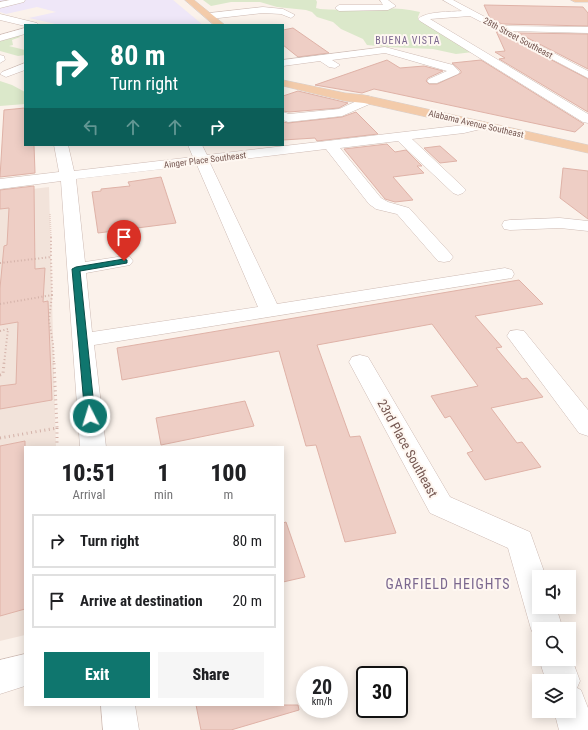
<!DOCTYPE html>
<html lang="en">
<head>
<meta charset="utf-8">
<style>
  body { margin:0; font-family:"Roboto Condensed",sans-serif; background:#f6f6f6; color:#202124; height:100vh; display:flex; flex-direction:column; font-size:15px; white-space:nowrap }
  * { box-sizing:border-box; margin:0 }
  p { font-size:13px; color:#757577 }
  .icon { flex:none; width:22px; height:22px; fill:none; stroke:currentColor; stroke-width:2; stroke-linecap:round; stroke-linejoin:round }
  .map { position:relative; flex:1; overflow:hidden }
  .panel { position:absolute; left:24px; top:446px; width:260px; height:260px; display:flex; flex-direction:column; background:#fff; border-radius:0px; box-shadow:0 2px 10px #0003 }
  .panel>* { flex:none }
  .guide { position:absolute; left:24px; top:24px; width:260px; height:122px; border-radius:0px; box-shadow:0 2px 10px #0003; background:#0f766e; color:#fff; overflow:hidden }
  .tools { position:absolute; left:532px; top:570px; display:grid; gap:8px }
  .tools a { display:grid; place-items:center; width:44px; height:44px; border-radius:0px; background:#fff; box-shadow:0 2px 10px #0003; font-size:20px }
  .speed { position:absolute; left:296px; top:666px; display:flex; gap:8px; font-size:20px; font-weight:700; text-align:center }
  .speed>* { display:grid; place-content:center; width:52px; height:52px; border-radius:50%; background:#fff; box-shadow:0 2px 10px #0003; line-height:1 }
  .speed small { font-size:10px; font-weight:400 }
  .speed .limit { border:2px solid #111; border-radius:6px; background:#fff; color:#111 }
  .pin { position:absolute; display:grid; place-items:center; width:34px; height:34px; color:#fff; margin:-41px -17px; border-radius:50% 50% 50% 0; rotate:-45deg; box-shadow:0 0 4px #0007 }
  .pin .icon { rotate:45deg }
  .me { position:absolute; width:44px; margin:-22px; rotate:355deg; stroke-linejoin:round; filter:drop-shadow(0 0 3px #0008) }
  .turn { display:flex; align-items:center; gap:14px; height:84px; padding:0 20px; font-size:18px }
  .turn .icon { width:52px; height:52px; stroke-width:2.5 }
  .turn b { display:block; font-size:28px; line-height:34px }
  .lanes { display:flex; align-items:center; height:38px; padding:0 20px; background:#0003; justify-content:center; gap:20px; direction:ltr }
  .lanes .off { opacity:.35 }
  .eta { display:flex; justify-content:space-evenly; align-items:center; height:68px; text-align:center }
  .eta b { font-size:24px; font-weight:800; line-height:28px }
  .button { display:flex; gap:8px; margin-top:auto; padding:8px 20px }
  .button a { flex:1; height:46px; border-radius:0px; background:#0f766e; color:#fff; font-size:16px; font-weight:800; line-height:46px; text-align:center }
  .button a+a { background:#f6f6f6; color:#202124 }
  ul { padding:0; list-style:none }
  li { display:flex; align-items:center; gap:12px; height:54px; margin:0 8px 6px; padding:0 12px; border:2px solid #e0e0e0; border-radius:0px }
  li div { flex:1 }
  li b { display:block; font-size:15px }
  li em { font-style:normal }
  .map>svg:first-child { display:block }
  .residential { fill:#f2e3da }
  .education { fill:#efe7f8 }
  .green { fill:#dbe8ca }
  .building { fill:#eecec5; stroke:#dfb2a7 }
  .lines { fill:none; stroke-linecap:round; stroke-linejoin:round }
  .minor-casing { stroke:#cebbb4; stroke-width:1 }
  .major-casing { stroke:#d8d0ce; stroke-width:1 }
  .path-far2 { stroke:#d3b1a8; stroke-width:1.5; stroke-dasharray:0.5 1.5; stroke-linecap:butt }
  .path-far1 { stroke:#d3b1a8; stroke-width:2; stroke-dasharray:1 2.5; stroke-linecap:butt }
  .path { stroke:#d3b1a8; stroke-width:3; stroke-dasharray:1 3.5; stroke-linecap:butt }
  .minor { fill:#fff; fill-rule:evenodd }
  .major { fill:#f3cbaa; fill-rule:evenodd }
  .route { fill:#0f766e; stroke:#0a4d48 }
  .labels { text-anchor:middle; stroke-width:4; stroke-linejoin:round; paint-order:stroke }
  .far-street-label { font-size:9px; fill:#745650; stroke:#fef7f1 }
  .far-neighbourhood-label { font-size:10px; letter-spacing:1px; fill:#7b688f; stroke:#fef7f1 }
  .near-street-label { font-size:13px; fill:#745650; stroke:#fef7f1 }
  .near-neighbourhood-label { font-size:14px; letter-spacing:1px; fill:#7b688f; stroke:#fef7f1 }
</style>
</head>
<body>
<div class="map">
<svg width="588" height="730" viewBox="0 0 588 730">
  <rect width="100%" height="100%" fill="#fbf2eb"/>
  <path class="residential" d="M49,187l7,260h-31v188l-25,6v-448z"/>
  <path class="education" d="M0,0h173l30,25h-143l-31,-7 27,-6 -19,-5 -31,7 -6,-2z"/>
  <path class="green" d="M203,0h113l1,2 -1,6 4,1c34,3 67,-5 100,3l-2,5 1,3 54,32 -17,2 -23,-5 -46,-2 -20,-2 -4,-6 -22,-10 -8,-7 -16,-5 -5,-5 -6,-2 -29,-3 -17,-5h-29l-20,4z
    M19,35l1,2 -8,3 1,5 -4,1 16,4v5l-7,1 -18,-5v-11z
    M0,81l12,4 13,7v12l-25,2z"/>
  <path class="building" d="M484,5l99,2 5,6v13l-86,-2 -12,-6z
    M293,28l36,25 -31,4 -15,-12v-15z
    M496,31l92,48v33l-89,-53 6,-1 -10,-6 10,-1z
    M518,33l70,1v35z
    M387,60l13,8 24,-2 19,5 -15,7 -2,3 3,3h8l24,-11v-2l-9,-8 29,-3 103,64 -9,8 -201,-43 -12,4 -47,-8z
    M298,91l50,12 -9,5 -50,4 -6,-1v-15z
    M25,108v37h9l1,28 -35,4 4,-67z
    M356,112l22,22 -61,7 -2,-3 -32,2v-18l5,1 54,-6z
    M387,144l8,8 11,-2 16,16h-5l7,7 -31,4 20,23 -18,2 -10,-3 -41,-50z
    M440,146l17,15 -17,2 -16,-15z
    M563,168l25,3v48l-28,-21z
    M161,177l15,46 -78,10 -6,-41 9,-1v-2l29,-3 -2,-4z
    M34,186l1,83 10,-1 -2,34 5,-1 4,99 -52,9v-23l16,-2 2,-62 -18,3v-37l4,-42 3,-1 2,-37 -9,1v-19z
    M519,280l24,24 -68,12 27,31 -6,1 26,31 5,-1 16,19 -52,11 26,35 5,-1 19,25 -56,13 -18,-27 6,-2 -23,-35 -5,2 -14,-22 47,-10 -46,-62 -115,21 33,92 10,-1 36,97 -51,9 -29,-97 -10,1 -27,-95 -157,29 -5,-32z
    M245,401l9,25 -93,19 -5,-27z
    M25,441v168l-25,7v-170z
    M286,522l19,55 -22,5v-59z
    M196,705h102l1,5 -68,20h-30z"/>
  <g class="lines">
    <defs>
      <path id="minor" d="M10,0h15l-1,2 -24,6v-6z
        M380,0h8l8,6 -8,4 -49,1 -4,-3 4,-3h44z
        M443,0h10l49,26 86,1v6l-76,-2 76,40v7l-118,-62 -40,3 158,95v9l-5,-1 -163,-101 -2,-2c8,-8 33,-7 44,-8z
        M263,7l20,2 12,6 -4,3 -10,-4 -18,-1 -53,6 -4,-3 4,-3z
        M0,14l37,9 2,2 -14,1 -25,-6z
        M25,28v6l-25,7v-6z
        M385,47l68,18 7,7 -2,2 -21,9h-8l-2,-2 2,-2 18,-8 -62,-18 -53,7 8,5 -5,3 -6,-1 -9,-6 -37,5v-6z
        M0,55l4,1 1,4 -5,3z
        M25,63v7l-19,7 -6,-3 2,-2z
        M368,96l4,1 2,3 -2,3 -30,13 -54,6 -5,-2v-8l6,2 50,-5z
        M480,121l5,1 1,3 -1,3 -21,5 -52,6 51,48 3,3 -3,3 -5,2 -5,-2 -55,-52 -58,7 41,50 7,4 21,6 41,45 3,4 -3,4 -6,1 -6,-1 -41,-47 -21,-5 -7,-5 -43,-55 -116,14 67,141 228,-36 7,2 2,4 -2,4 -418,67 12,102h-26l-19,-266 -61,8v-10l59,-7 -5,-27h14l6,26 119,-14 -5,-12h14l5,10 257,-30zM197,165l61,142 -166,25 -6,-59 44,-8 3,-4 -3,-4 -6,-1 -39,6 -9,-83z
        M560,218l28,3v10l-28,-3 -50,2 -6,-1 -2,-4 2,-4 6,-1z
        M517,330l7,1 64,79v26l-9,-3 -72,-97 3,-5z
        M360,355l8,2 3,5 79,135 80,35 16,45h-7v30h17l7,22h-24v12l-3,-1 -5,-11 -23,-81 -78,-35 -81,-151 3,-5z
        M569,651l11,30 -3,7 4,2 7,18v22h-29l-5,-19h15v-30h-23l-7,-22h30z
        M25,654v32l-25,8v-34z
        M101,705h34l4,25h-36z"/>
      <path id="major" d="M185,0h9l31,25h-11z
        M571,0h17v2h-13z
        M283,80l62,13 19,2 224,50v8l-224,-50 -19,-2 -62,-15z"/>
    </defs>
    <use href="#minor" class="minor-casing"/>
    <use href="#major" class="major-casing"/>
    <path class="path-far2" d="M50,214l1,24"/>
    <path class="path-far1" d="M0,263l51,-6v-20
      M52,295l-3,25 4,24 1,20
      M0,304l52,-9 -1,-38
      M0,331l8,-2 -4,35"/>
    <path class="path" d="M0,375l3,-1 1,-11
      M57,428v19
      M0,438l57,-10 -3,-65"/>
    <use href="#minor" class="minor"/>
    <use href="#major" class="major"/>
  </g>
  <path class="route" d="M124,259l3,1v3l-47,8 15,145 -5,4 -5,-4 -13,-147 4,-2z"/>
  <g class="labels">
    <g class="far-street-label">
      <text transform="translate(518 38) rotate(28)" y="3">28th Street Southeast</text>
      <text transform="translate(476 124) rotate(13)" y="3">Alabama Avenue Southeast</text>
      <text transform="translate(205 160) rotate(-7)" y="3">Ainger Place Southeast</text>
    </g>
    <g class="far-neighbourhood-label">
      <text x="408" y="44">BUENA VISTA</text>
    </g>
    <g class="near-street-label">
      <text transform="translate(408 448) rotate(61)" y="5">23rd Place Southeast</text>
    </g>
    <g class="near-neighbourhood-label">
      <text x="448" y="589">GARFIELD HEIGHTS</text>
    </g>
  </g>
</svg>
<div class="tools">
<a><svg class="icon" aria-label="sound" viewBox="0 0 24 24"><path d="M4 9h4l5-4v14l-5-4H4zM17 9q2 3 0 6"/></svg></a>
<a><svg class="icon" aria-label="search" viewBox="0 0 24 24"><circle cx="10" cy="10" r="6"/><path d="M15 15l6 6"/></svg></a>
<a><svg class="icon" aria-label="layers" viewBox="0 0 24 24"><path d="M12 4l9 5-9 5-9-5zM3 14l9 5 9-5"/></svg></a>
</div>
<div class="speed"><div>20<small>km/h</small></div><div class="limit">30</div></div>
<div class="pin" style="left:124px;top:261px;background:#d93025"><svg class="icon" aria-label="arrive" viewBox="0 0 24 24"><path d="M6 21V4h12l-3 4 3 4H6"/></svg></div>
<svg class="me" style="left:90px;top:416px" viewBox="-20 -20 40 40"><circle r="17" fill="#0f766e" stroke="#fff" stroke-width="3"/><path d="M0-11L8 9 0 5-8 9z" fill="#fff"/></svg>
<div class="guide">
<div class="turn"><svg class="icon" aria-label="right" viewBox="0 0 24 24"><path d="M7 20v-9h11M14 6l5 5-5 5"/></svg><div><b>80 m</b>Turn right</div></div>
<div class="lanes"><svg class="icon off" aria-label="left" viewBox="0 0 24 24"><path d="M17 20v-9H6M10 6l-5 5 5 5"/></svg><svg class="icon off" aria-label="ahead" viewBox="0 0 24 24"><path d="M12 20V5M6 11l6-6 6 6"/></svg><svg class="icon off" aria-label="ahead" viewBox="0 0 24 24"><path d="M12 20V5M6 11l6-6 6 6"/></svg><svg class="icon" aria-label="right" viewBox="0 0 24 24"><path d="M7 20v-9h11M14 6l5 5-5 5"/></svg></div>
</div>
<section class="panel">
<div class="eta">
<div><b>10:51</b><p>Arrival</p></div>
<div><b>1</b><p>min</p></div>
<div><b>100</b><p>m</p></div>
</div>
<ul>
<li><svg class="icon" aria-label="right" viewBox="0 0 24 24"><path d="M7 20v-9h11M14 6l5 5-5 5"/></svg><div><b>Turn right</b></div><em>80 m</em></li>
<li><svg class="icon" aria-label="arrive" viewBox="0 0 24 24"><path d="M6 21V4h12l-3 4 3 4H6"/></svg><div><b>Arrive at destination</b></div><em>20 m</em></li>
</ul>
<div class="button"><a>Exit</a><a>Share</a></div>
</section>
</div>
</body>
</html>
